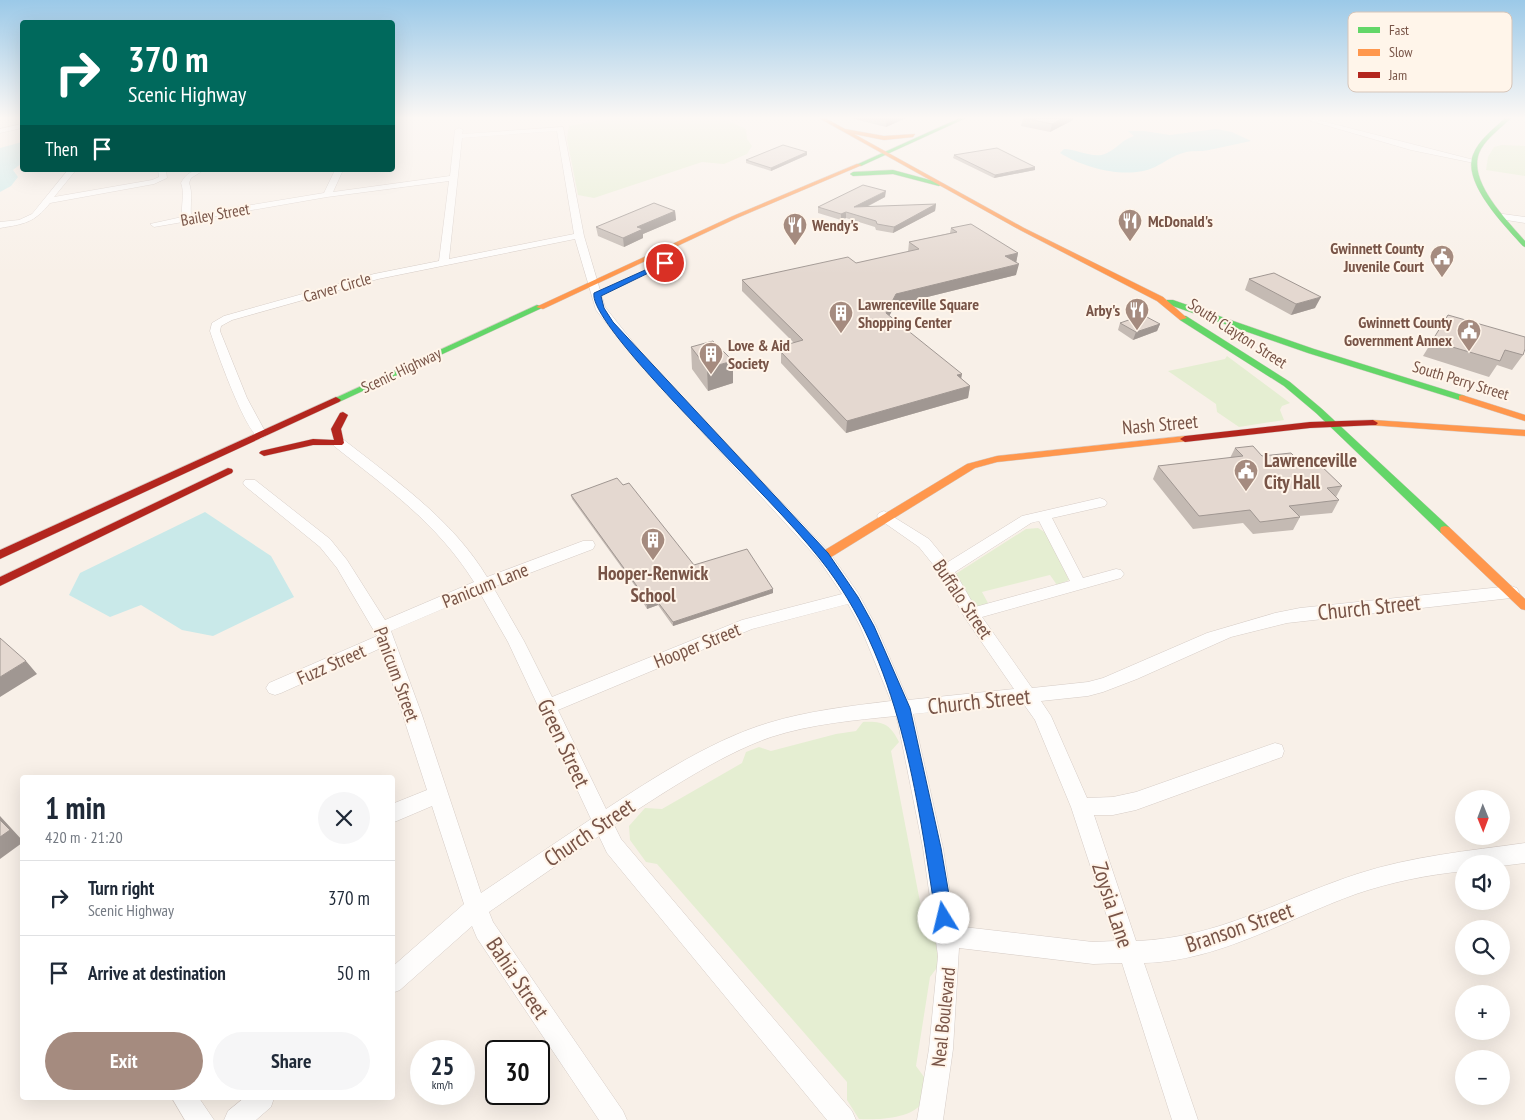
<!DOCTYPE html>
<html lang="en">
<head>
<meta charset="utf-8">
<style>
  body { margin:0; font-family:"PT Sans Narrow",sans-serif; background:#f6f6f7; color:#1f2937; height:100vh; display:flex; flex-direction:column; font-size:19px; white-space:nowrap }
  * { box-sizing:border-box; margin:0 }
  p { font-size:16px; color:#747a83 }
  .icon { flex:none; width:28px; height:28px; fill:none; stroke:currentColor; stroke-width:2; stroke-linecap:round; stroke-linejoin:round }
  .map { position:relative; flex:1; overflow:hidden }
  .side { position:absolute; left:20px; top:775px; width:375px; height:325px; display:flex; flex-direction:column; background:#fff; border-radius:5px; box-shadow:0 5px 20px #0002 }
  .side>* { flex:none }
  .top-card { position:absolute; left:20px; top:20px; width:375px; height:152px; border-radius:5px; box-shadow:0 5px 20px #0002; background:#00695c; color:#fff; overflow:hidden }
  .needle { width:32px; rotate:179deg }
  .tools { position:absolute; left:1455px; top:790px; display:grid; gap:10px }
  .tools a { display:grid; place-items:center; width:55px; height:55px; border-radius:50%; background:#fff; box-shadow:0 5px 20px #0002; font-size:25px }
  .speed { position:absolute; left:410px; top:1040px; display:flex; gap:10px; font-size:25px; font-weight:700; text-align:center }
  .speed>* { display:grid; place-content:center; width:65px; height:65px; border-radius:50%; background:#fff; box-shadow:0 5px 20px #0002; line-height:1 }
  .speed small { font-size:12px; font-weight:400 }
  .speed .limit { border:2px solid #111; border-radius:8px; background:#fff; color:#111 }
  .pin { position:absolute; display:grid; place-items:center; width:42px; height:42px; color:#fff; margin:-21px; border:2px solid #fff; border-radius:50%; box-shadow:0 1px 5px #0007 }
  .me { position:absolute; width:55px; margin:-28px; rotate:351deg; stroke-linejoin:round; filter:drop-shadow(0 0 4px #0008) }
  .turn { display:flex; align-items:center; gap:18px; height:105px; padding:0 25px; font-size:22px }
  .turn .icon { width:65px; height:65px; stroke-width:2.5 }
  .turn b { display:block; font-size:35px; line-height:42px }
  .then { display:flex; align-items:center; height:48px; padding:0 25px; background:#0003; gap:10px; font-size:19px }
  .round { display:grid; place-items:center; flex:none; width:52px; height:52px; border-radius:26px; background:#f6f6f7 }
  .headline { display:flex; align-items:center; justify-content:space-between; height:85px; padding:0 25px }
  h1 { font-size:30px; font-weight:700; line-height:38px }
  .cta { display:flex; gap:10px; margin-top:auto; padding:10px 25px }
  .cta a { flex:1; height:58px; border-radius:30px; background:#a58b7f; color:#fff; font-size:20px; font-weight:700; line-height:58px; text-align:center }
  .cta a+a { background:#f6f6f7; color:#1f2937 }
  ul { padding:0; list-style:none }
  li { display:flex; align-items:center; gap:15px; height:75px; padding:0 25px; border-top:1px solid #e0e1e3 }
  li div { flex:1 }
  li b { display:block; font-size:19px }
  li em { font-style:normal }
  .map>svg:first-child { display:block }
  .green { fill:#e5eed2 }
  .water { fill:#c9e9e9 }
  .lines { fill:none; stroke-linecap:round; stroke-linejoin:round }
  .street-casing { stroke:#d6ccc6; stroke-width:1 }
  .fast-casing { stroke:#d6cbc5; stroke-width:1 }
  .slow-casing { stroke:#d6cbc5; stroke-width:1 }
  .jam-casing { stroke:#d6cbc5; stroke-width:1 }
  .street { fill:#fefdfc; fill-rule:evenodd }
  .fast { fill:#63d668; fill-rule:evenodd }
  .slow { fill:#ff974d; fill-rule:evenodd }
  .jam { fill:#b3261e; fill-rule:evenodd }
  .wall { fill:#c4bab3 }
  .shaded-wall { fill:#a09792 }
  .building { fill:#e4d8d0; stroke:#a09792 }
  .route { fill:#1a73e8; stroke:#114b97 }
  .labels { text-anchor:middle; stroke-width:4; stroke-linejoin:round; paint-order:stroke }
  .far-street-label { font-size:16px; fill:#785447; stroke:#fff5ea }
  .far-poi-label { font-size:16px; font-weight:bold; fill:#785447; stroke:#fff5ea; text-anchor:start }
  .street-label { font-size:19px; fill:#785447; stroke:#fff5ea }
  .poi-label { font-size:19px; font-weight:bold; fill:#785447; stroke:#fff5ea; text-anchor:start }
  .near-street-label { font-size:22px; fill:#785447; stroke:#fff5ea }
  .key { fill:#fff5ea; stroke:#d6c5b9; stroke-width:1 }
  .key-label { font-size:14px; fill:#785447 }
</style>
</head>
<body>
<div class="map">
<svg width="1525" height="1120" viewBox="0 0 1525 1120">
  <rect width="100%" height="100%" fill="#f8f0e8"/>
  <path class="green" d="M612,118h110l24,11 1,10 5,7 -5,8 -23,10 -22,-2 -108,36 -16,-3 -11,-56 2,-13z
    M1502,145l23,1v30l-39,-6 2,-13 6,-10z
    M1227,356l63,47 -8,3 -2,4 4,10 -45,7 -22,-15 -1,-8 -48,-33 57,-12z
    M1038,528l8,5 23,47 -12,5 -7,-10 -68,17 6,11 -6,3h-9l-19,-31 72,-46z
    M863,722c20,-1 27,2 36,20l-8,9 30,156 11,9 7,49 -9,12 -14,89 11,15c-1,6 -2,14 -4,20 -9,18 -46,19 -64,18l-12,-19v-18l-190,-218 -11,-2 -16,-22 -1,-14 16,-18 17,1 80,-46 4,-11 13,-5 12,4 65,-17 20,-3z"/>
  <path class="water" d="M1216,129l16,3 19,9c-14,3 -28,6 -42,9 -8,2 -18,0 -26,3 -11,3 -18,9 -28,14 -27,13 -71,1 -95,-14l4,-4c13,0 31,11 43,4 11,-5 14,-13 27,-17l-6,-5h16l26,4z
    M22,142v21l-9,7 5,7 -7,9 -11,6v-44z
    M205,512l66,44 23,41 -81,39 -31,-6 -41,-25 -31,12 -41,-22 11,-22z"/>
  <g class="lines">
    <defs>
      <path id="street" d="M1301,118h9l168,43 -4,2 -63,-13z
        M22,124v4l-22,5v-4z
        M563,127l21,109 21,71 39,49 185,196 29,41 18,33 32,74 106,-11 -49,-71 -25,-45 -21,-26 -40,-28 -2,-3 2,-3 5,-2 45,28 19,23 74,-46 78,-18 5,2 2,3 -2,3 -53,12 31,60 33,-9 5,1 3,4 -3,4 -139,39 50,71 56,-6 15,-4 104,-45 68,-20 25,-5 211,-22 6,2 2,4 -2,4 -6,2 -224,25 -56,14 -94,42 -34,13 -15,4 -47,5 10,15 36,82 26,-1 23,-5 139,-49 7,2 2,6 -2,6 -146,53 -23,5h-19l42,126c83,-3 145,-42 221,-67 55,-18 111,-23 168,-31v20l-24,3v-2h-37v7c-37,4 -73,11 -108,23 -70,25 -136,67 -212,69l54,157h-26l-50,-157 -29,1 -134,-16 -6,101 -10,71h-26l12,-71 9,-93 -15,-108 -25,-125 -2,-7c-41,4 -85,8 -125,21 -52,18 -111,58 -157,88l7,14 231,272 4,9h-29l-220,-267 -8,-17 -110,76 4,10 130,189 4,9h-28l-122,-182 -5,-12 -72,64 -8,3v-26l72,-63 -32,-98 -40,17v-19l35,-14 -46,-142 -100,45 -6,2 -6,-2 -3,-5 3,-5 108,-47 -40,-68 -17,-21 -75,-61 -2,-3 2,-3h10l75,59 17,21 38,60 89,-38c-37,-59 -86,-93 -140,-136l-1,-3 1,-3h10c52,41 108,79 143,137l96,-36h10l2,4 -2,4 -100,38 31,54 28,56 190,-77 100,-26 -23,-34 -183,-200 -40,-50 -21,-71 -197,40 -146,41 -11,6 -1,5 27,67 20,37 -6,4c-15,-4 -45,-90 -51,-108l2,-8 12,-7 150,-42 65,-13 10,-80 -122,16 -173,30 -4,-3 32,-7c-1,-12 3,-24 -1,-34 5,-10 12,-13 23,-13l-13,8 -2,5c4,10 1,21 2,32l133,-22 11,-23h8l-10,22 117,-16 5,-46 4,-2 4,2 -1,4zM557,131l17,103 -125,25 13,-121zM1039,521l31,60 -95,26 -20,-35 76,-49zM480,593l28,49 83,177 -110,74 -59,-178 -31,-84zM848,604l12,22 31,75c-41,5 -84,10 -123,22 -56,17 -113,54 -162,86l-48,-99 194,-81zM1023,703l12,17 36,87 44,134 -22,1 -138,-16 -12,-78 -30,-134z
        M68,170h8l-22,27 98,-17 7,-3 -1,-7h8l1,8 -13,6 -104,19c-16,20 -26,21 -50,25v-6l19,-2 13,-6z
        M1503,214l22,3v6l-25,-4v-4z
        M172,1098h27l15,22h-29z
        M244,1098h30l-3,9 -15,13h-32l4,-9z"/>
      <path id="fast" d="M960,118h6l-105,48 -5,-1z
        M1505,118h6c-10,10 -22,18 -30,31 -17,29 26,71 44,92v6l-2,-1c-17,-19 -61,-63 -50,-91 6,-16 21,-26 32,-37z
        M893,170l48,13 1,1 -3,2 -46,-12 -40,2 -3,-2 3,-2z
        M1167,300h6l141,49 151,47 2,2 -2,2h-6l-151,-47 -141,-49z
        M537,305l7,2 -205,95h-6l-2,-2z
        M1180,316h6l104,66 32,27 127,118 1,3 -1,3h-8l-125,-120 -32,-27 -104,-66z"/>
      <path id="slow" d="M819,118h6l20,11 39,7 31,-2 -2,3 -29,3 -30,-6 170,94 139,69 24,21 -7,2 -23,-19 -137,-71z
        M857,164l5,1 -125,53 -194,91 -7,-2 197,-91z
        M1462,395l63,20v6l-66,-21v-4z
        M1373,420l152,10v6l-155,-11 -2,-2z
        M1185,436l5,3 -2,2 -191,21 -22,6 -147,91h-8l-2,-3 2,-3 147,-89 30,-8z
        M1445,526l4,1 76,72v11l-4,-1 -80,-76 -1,-3 1,-3z"/>
      <path id="jam" d="M336,397l5,3 -2,2 -339,157v-9z
        M343,412l5,3 -7,14 3,14 -2,2h-29l-49,11 -5,-3 2,-2 52,-12 21,1 -3,-11 9,-16z
        M1373,420l5,3 -2,2 -66,3 -125,14 -5,-3 5,-3 125,-14z
        M228,468l4,1 1,2 -1,2 -232,113v-9z"/>
    </defs>
    <use href="#street" class="street-casing"/>
    <use href="#fast" class="fast-casing"/>
    <use href="#slow" class="slow-casing"/>
    <use href="#jam" class="jam-casing"/>
    <use href="#street" class="street"/>
    <use href="#fast" class="fast"/>
    <use href="#slow" class="slow"/>
    <use href="#jam" class="jam"/>
  </g>
  <path class="wall" d="M852,118h54l-20,9 -32,-8z
    M1023,118h50v2l-23,12 -29,-6z
    M807,152v3l-36,16 -25,-8v-3z
    M954,155l81,12v3l-41,8 -41,-20z
    M885,197l-18,10 69,-3 -1,7 -42,22 -17,-3 -1,-3 -29,-9 -5,2 -23,-7v-6z
    M675,211l1,9 -33,14v4l-19,9 -26,-11 -2,-9z
    M951,228l67,25 -2,10v12l-121,30 -6,11 81,70 -2,12 -122,35 -65,-70v-11l1,-1v-5l12,-3 -52,-52v-11l114,-17 52,-11 1,-10 41,-9z
    M1249,279l66,29 -24,7 -46,-25z
    M1448,315l75,40 -11,15 -15,-5 -8,12 -66,-21z
    M1120,323l40,1 -3,7 -24,9 -15,-10z
    M691,347l42,36 -25,8 -16,-22z
    M1235,448l27,8 40,8 40,22 -6,11 3,3 -7,13 -33,3 1,1 -7,13 -40,4 -10,-11 -50,6 -40,-50 5,-13 72,-8z
    M623,485l71,80 79,28 -100,33 -15,-21 -11,4 -9,-15v-4l-66,-91 -1,-4z"/>
  <path class="shaded-wall" d="M893,118h13l-20,9 1,-7z
    M1063,118h10v2l-23,12 2,-8z
    M807,152v3l-36,16v-3z
    M1035,167v3l-41,8 1,-3z
    M886,191l-1,6 -31,16v-6z
    M936,204l-1,7 -42,22 1,-6z
    M675,211l1,9 -33,14v4l-19,9 -1,-9 14,-11z
    M846,212v6l-5,2v-6z
    M1018,253l-2,10 -11,-7z
    M1019,264l-3,11 -121,30 -10,19 1,-11 10,-19z
    M1321,297l-6,11 -24,7 5,-11z
    M1160,324l-3,7 -24,9 3,-8z
    M733,361v22l-25,8 -1,-23z
    M962,374l-2,11 -3,-10z
    M970,386l-2,12 -122,35 1,-12z
    M773,589v4l-100,33v-4z
    M657,601l1,4 -11,4v-4z
    M26,661l11,13 -37,23v-20z
    M0,816l22,24v3l-22,16z"/>
  <path class="building" d="M876,118h17l-6,2z
    M1025,118h38l-11,6z
    M783,145l24,7 -36,16 -25,-8z
    M997,148l38,19 -40,8 -41,-20z
    M863,185l23,6 -32,16 82,-3 -42,23 -17,-3 -1,-3 -30,-9 -5,2 -23,-7z
    M654,203l21,8 -38,16 6,2 -20,9 -27,-11z
    M971,224l47,29 -13,3 14,8 -123,30 -10,19 76,61 -5,1 13,11 -123,35 -66,-69 6,-2 -5,-4 21,-6 -61,-60 106,-23 8,6 63,-14 -10,-7 48,-10 -6,-4z
    M1274,273l47,24 -25,7 -47,-25z
    M1143,315l17,9 -24,8 -16,-9z
    M1448,315l77,22v12l-2,6 -18,-5 -5,11 -68,-20z
    M713,341l20,20 -26,7 -16,-21z
    M1253,446l9,10 29,-3 11,11 15,-2 25,24 -15,2 12,12 -50,6 11,11 -40,5 -10,-12 -51,6 -41,-50 85,-10 -8,-8z
    M617,478l6,7 6,-2 65,82 53,-16 26,40 -100,33 -16,-21 -10,4 -10,-15 2,-1 -68,-94z
    M0,638l26,23 -26,16z
    M0,820l10,10 -10,7z"/>
  <linearGradient id="sky" x2="0" y2="1"><stop stop-color="#9bc9e8"/><stop offset="0.43" stop-color="#fcf8f5"/><stop offset="1" stop-color="#fcf8f5" stop-opacity="0"/></linearGradient>
  <rect width="1525" height="274" fill="url(#sky)"/>
  <path class="route" d="M663,262l6,1 -68,33 3,12 9,14 215,231 30,44 16,29 36,82 31,140 12,70 -3,6 -6,2 -5,-2 -3,-6c-19,-123 -36,-259 -116,-359 -32,-40 -70,-77 -105,-114 -21,-23 -126,-127 -121,-152z"/>
  <defs>
    <symbol id="restaurant-pin" viewBox="-11 -11 22 30"><path d="M0 17L-7.5 6A9.5 9.5 0 1 1 7.5 6Z" fill="#a58b7f" stroke="#fff5ea"/><path d="M-5-6h1v4h1v-4h1v4h1v-4h1v5L-1.5 .5V6h-2V.5L-5-1ZM5-6V6H3V1.5H1.5Q1.5-4 5-6Z" fill="#fff"/></symbol>
    <symbol id="civic-pin" viewBox="-11 -11 22 30"><path d="M0 17L-7.5 6A9.5 9.5 0 1 1 7.5 6Z" fill="#a58b7f" stroke="#fff5ea"/><path d="M-.6-6.5H3V-4.5H.6V-3L4-1V1h2V6H-6V1h2V-1L-.6-3ZM-1.2 2.5V6h2.4V2.5Z" fill="#fff"/></symbol>
    <symbol id="building-pin" viewBox="-11 -11 22 30"><path d="M0 17L-7.5 6A9.5 9.5 0 1 1 7.5 6Z" fill="#a58b7f" stroke="#fff5ea"/><path d="M-4-6H4V6H1V3H-1V6H-4ZM-2.5-4.3h1.7v1.8h-1.7ZM.8-4.3h1.7v1.8H.8ZM-2.5-1h1.7V.8h-1.7ZM.8-1h1.7V.8H.8Z" fill="#fff"/></symbol>
  </defs>
  <g fill-rule="evenodd">
    <use href="#restaurant-pin" x="1116" y="207" width="28" height="38"/>
    <use href="#restaurant-pin" x="781" y="211" width="28" height="38"/>
    <use href="#civic-pin" x="1428" y="243" width="28" height="38"/>
    <use href="#restaurant-pin" x="1123" y="296" width="28" height="38"/>
    <use href="#building-pin" x="827" y="299" width="28" height="38"/>
    <use href="#civic-pin" x="1455" y="317" width="28" height="38"/>
    <use href="#building-pin" x="697" y="340" width="28" height="38"/>
    <use href="#civic-pin" x="1232" y="457" width="28" height="38"/>
    <use href="#building-pin" x="639" y="526" width="28" height="38"/>
  </g>
  <g class="labels">
    <g class="far-street-label">
      <text transform="translate(215 214) rotate(-10)" y="6">Bailey Street</text>
      <text transform="translate(337 287) rotate(-16)" y="6">Carver Circle</text>
      <text transform="translate(1238 333) rotate(33)" y="6">South Clayton Street</text>
      <text transform="translate(401 370) rotate(-25)" y="6">Scenic Highway</text>
      <text transform="translate(1461 380) rotate(17)" y="6">South Perry Street</text>
    </g>
    <g class="far-poi-label">
      <text x="1148" y="227">McDonald's</text>
      <text x="812" y="231">Wendy's</text>
      <text x="1424" y="254" text-anchor="end">Gwinnett County<tspan x="1424" dy="18">Juvenile Court</tspan></text>
      <text x="858" y="310">Lawrenceville Square<tspan x="858" dy="18">Shopping Center</tspan></text>
      <text x="1120" y="316" text-anchor="end">Arby's</text>
      <text x="1452" y="328" text-anchor="end">Gwinnett County<tspan x="1452" dy="18">Government Annex</tspan></text>
      <text x="728" y="351">Love &amp; Aid<tspan x="728" dy="18">Society</tspan></text>
    </g>
    <g class="street-label">
      <text transform="translate(1160 424) rotate(-5)" y="7">Nash Street</text>
      <text transform="translate(485 585) rotate(-22)" y="7">Panicum Lane</text>
      <text transform="translate(963 599) rotate(56)" y="7">Buffalo Street</text>
      <text transform="translate(697 645) rotate(-22)" y="7">Hooper Street</text>
      <text transform="translate(331 664) rotate(-24)" y="7">Fuzz Street</text>
      <text transform="translate(397 674) rotate(70)" y="7">Panicum Street</text>
      <text transform="translate(943 1017) rotate(-84)" y="7">Neal Boulevard</text>
    </g>
    <g class="poi-label">
      <text x="1264" y="467">Lawrenceville<tspan x="1264" dy="22">City Hall</tspan></text>
      <text x="653" y="580" text-anchor="middle">Hooper-Renwick<tspan x="653" dy="22">School</tspan></text>
    </g>
    <g class="near-street-label">
      <text transform="translate(1369 607) rotate(-6)" y="8">Church Street</text>
      <text transform="translate(979 701) rotate(-6)" y="8">Church Street</text>
      <text transform="translate(564 743) rotate(65)" y="8">Green Street</text>
      <text transform="translate(589 832) rotate(-34)" y="8">Church Street</text>
      <text transform="translate(1113 905) rotate(72)" y="8">Zoysia Lane</text>
      <text transform="translate(1239 927) rotate(-19)" y="8">Branson Street</text>
      <text transform="translate(518 978) rotate(56)" y="8">Bahia Street</text>
    </g>
  </g>
  <rect x="1348" y="12" width="164" height="80" rx="8" class="key"/>
  <rect x="1358" y="27" width="22" height="6" fill="#63d668"/>
  <rect x="1358" y="49" width="22" height="7" fill="#ff974d"/>
  <rect x="1358" y="72" width="22" height="6" fill="#b3261e"/>
  <g class="key-label">
    <text x="1389" y="35">Fast</text>
    <text x="1389" y="57">Slow</text>
    <text x="1389" y="80">Jam</text>
  </g>
</svg>
<div class="tools">
<a><svg class="needle" viewBox="-14 -14 28 28"><path d="M0-13l5 13h-10z" fill="#e53935"/><path d="M0 13l5-13h-10z" fill="#747a83"/></svg></a>
<a><svg class="icon" aria-label="sound" viewBox="0 0 24 24"><path d="M4 9h4l5-4v14l-5-4H4zM17 9q2 3 0 6"/></svg></a>
<a><svg class="icon" aria-label="search" viewBox="0 0 24 24"><circle cx="10" cy="10" r="6"/><path d="M15 15l6 6"/></svg></a>
<a>+</a>
<a>−</a>
</div>
<div class="speed"><div>25<small>km/h</small></div><div class="limit">30</div></div>
<div class="pin" style="left:665px;top:263px;background:#d93025"><svg class="icon" aria-label="arrive" viewBox="0 0 24 24"><path d="M6 21V4h12l-3 4 3 4H6"/></svg></div>
<svg class="me" style="left:944px;top:918px" viewBox="-20 -20 40 40"><circle r="19" fill="#fff"/><path d="M0-13L10 11 0 6-10 11z" fill="#1a73e8"/></svg>
<div class="top-card">
<div class="turn"><svg class="icon" aria-label="right" viewBox="0 0 24 24"><path d="M7 20v-9h11M14 6l5 5-5 5"/></svg><div><b>370 m</b>Scenic Highway</div></div>
<div class="then">Then<svg class="icon" aria-label="arrive" viewBox="0 0 24 24"><path d="M6 21V4h12l-3 4 3 4H6"/></svg></div>
</div>
<section class="side">
<div class="headline"><div><h1>1 min</h1><p>420 m · 21:20</p></div><a class="round"><svg class="icon" aria-label="close" viewBox="0 0 24 24"><path d="M6 6l12 12M18 6L6 18"/></svg></a></div>
<ul>
<li><svg class="icon" aria-label="right" viewBox="0 0 24 24"><path d="M7 20v-9h11M14 6l5 5-5 5"/></svg><div><b>Turn right</b><p>Scenic Highway</p></div><em>370 m</em></li>
<li><svg class="icon" aria-label="arrive" viewBox="0 0 24 24"><path d="M6 21V4h12l-3 4 3 4H6"/></svg><div><b>Arrive at destination</b></div><em>50 m</em></li>
</ul>
<div class="cta"><a>Exit</a><a>Share</a></div>
</section>
</div>
</body>
</html>
